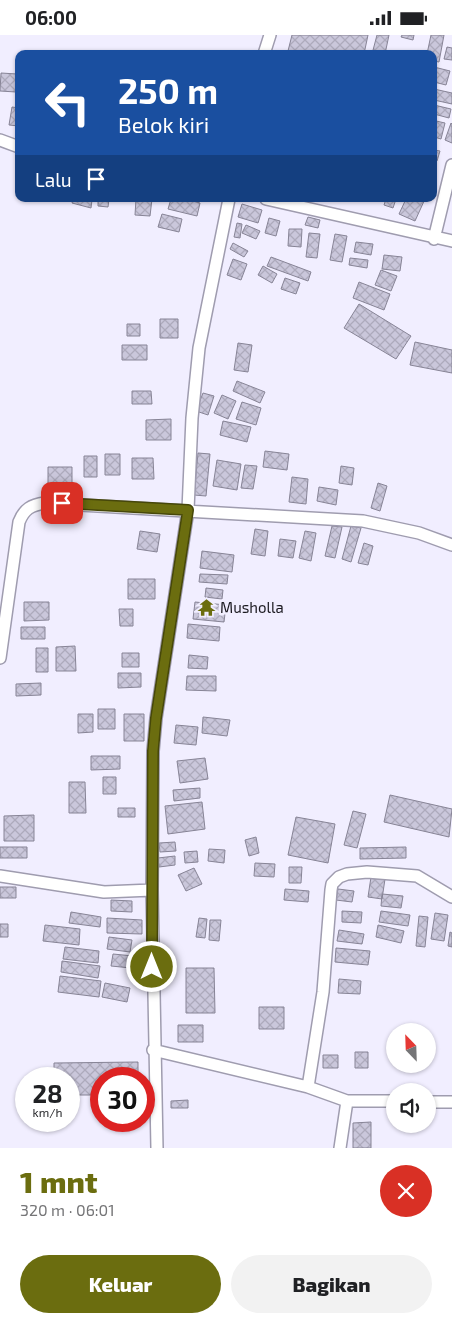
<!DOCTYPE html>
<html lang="id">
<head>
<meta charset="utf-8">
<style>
  body { margin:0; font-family:"Exo 2",sans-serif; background:#f2f2f2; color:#202124; height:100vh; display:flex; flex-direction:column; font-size:19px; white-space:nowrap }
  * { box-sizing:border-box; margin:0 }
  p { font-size:16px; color:#757577 }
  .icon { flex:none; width:28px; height:28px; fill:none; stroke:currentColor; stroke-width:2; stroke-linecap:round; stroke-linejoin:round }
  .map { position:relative; height:1113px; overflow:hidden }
  .details { display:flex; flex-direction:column; background:#fff; flex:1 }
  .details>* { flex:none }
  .hud { position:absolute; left:15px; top:15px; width:422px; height:152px; border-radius:10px; box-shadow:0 1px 4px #0004; background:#1a4fa0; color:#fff; overflow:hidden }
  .needle { width:32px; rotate:337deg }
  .tools { position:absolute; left:386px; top:988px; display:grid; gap:10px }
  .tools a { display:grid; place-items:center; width:50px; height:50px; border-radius:50%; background:#fff; box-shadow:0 1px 4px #0004; font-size:25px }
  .speed { position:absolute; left:15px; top:1032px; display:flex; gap:10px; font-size:25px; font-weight:700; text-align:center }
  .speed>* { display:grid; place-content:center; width:65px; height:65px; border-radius:50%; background:#fff; box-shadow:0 1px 4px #0004; line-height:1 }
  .speed small { font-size:12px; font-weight:400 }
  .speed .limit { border:8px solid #d22; background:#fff; color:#111 }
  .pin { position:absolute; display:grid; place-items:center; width:42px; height:42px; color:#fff; margin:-21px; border-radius:10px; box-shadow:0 2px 8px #0006 }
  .me { position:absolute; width:55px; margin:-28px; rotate:0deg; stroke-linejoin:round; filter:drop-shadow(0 0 4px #0008) }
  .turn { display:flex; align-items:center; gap:18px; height:105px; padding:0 20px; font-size:22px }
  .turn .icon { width:65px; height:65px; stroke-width:2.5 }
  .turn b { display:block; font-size:35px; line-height:42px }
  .then { display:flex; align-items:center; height:48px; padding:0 20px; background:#0003; gap:10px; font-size:19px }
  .round { display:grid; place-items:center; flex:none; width:52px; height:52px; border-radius:26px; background:#f2f2f2 }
  .head { display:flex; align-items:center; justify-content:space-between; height:85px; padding:0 20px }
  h1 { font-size:30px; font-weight:800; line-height:38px; color:#6b6d0f }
  .cta { display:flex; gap:10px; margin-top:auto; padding:10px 20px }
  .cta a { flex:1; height:58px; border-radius:30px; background:#6b6d0f; color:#fff; font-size:20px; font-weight:800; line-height:58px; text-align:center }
  .cta a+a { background:#f2f2f2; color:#202124 }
  .status { display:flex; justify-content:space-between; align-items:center; height:35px; padding:0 25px; background:#fff; direction:ltr }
  .status svg { height:14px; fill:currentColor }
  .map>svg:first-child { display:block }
  .building { fill:url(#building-cross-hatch); stroke:#878496 }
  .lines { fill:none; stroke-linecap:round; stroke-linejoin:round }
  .street-casing { stroke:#9f9caf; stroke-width:14 }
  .street { stroke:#fff; stroke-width:11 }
  .route-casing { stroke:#46470a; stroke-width:12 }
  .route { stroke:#6b6d0f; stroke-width:9 }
  .labels { text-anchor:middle; stroke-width:5; stroke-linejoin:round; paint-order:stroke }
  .poi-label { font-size:15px; fill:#1a181f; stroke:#f1eeff; text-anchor:start }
</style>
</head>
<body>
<div class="status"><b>06:00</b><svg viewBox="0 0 49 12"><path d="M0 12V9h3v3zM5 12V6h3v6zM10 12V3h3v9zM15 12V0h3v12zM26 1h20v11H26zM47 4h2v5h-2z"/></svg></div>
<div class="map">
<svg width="452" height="1113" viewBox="0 0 452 1113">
  <defs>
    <pattern id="building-cross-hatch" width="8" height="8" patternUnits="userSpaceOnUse" patternTransform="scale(1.25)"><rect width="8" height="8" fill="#cac7db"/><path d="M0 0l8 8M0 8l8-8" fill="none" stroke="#adaabc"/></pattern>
  </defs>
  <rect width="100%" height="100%" fill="#f1eeff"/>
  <path class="building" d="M292,0h76l-4,19h-66l-10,-3z
    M377,0h12l-4,19h-13z
    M402,0h12l-1,5 -12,-3z
    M431,0h13l-5,27 -5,-1v-7h-7z
    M447,12l5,1v12l-8,-1z
    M434,32l16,4 -4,14 -12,-3z
    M1,38l16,1 -1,18 -16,-1z
    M434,54l18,4v11l-18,-4z
    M434,70l17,4 -2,9 -15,-4z
    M12,72l7,1v18l-10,-1z
    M436,86l9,2 -4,16 -7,-2z
    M451,88l1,1v19l-7,-3z
    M434,115l6,1 -3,10h-3z
    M73,164l19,1 -1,8 -19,-5z
    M98,164h11l-1,8 -10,-1z
    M136,164h16l-2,17 -15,-1z
    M171,164h14l15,4 -3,13 -29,-7z
    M386,164h10l-3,9 -9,-3z
    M406,164h19l-10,22 -16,-7z
    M242,169l20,6 -4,13 -20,-6z
    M162,179l20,5 -3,13 -21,-5z
    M308,182l12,3 -2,8 -13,-3z
    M269,183l11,3 -4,15 -11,-3z
    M237,188l5,1 -2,14 -6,-1z
    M246,190l14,6 -4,8 -14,-6z
    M289,194h13l-1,18 -13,-1z
    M309,198l11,1 -3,24 -11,-1z
    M335,199l12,2 -5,26 -12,-2z
    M356,207l17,2 -2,11 -17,-3z
    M233,208l15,8 -4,6 -14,-8z
    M384,220l18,2 -2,14 -18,-2z
    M271,222l40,15 -3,9 -41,-15z
    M350,223l18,2 -1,8 -18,-3z
    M233,224l14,5 -6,16 -14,-5z
    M263,231l14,8 -5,9 -14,-8z
    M381,235l16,6 -6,15 -16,-6z
    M285,243l15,5 -4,11 -15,-5z
    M359,247l31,12 -6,16 -31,-12z
    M359,269l52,32 -15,23 -52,-31z
    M160,284h18v19h-18z
    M127,289h13v12h-13z
    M415,307l37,8v23l-42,-8z
    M238,308l14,2 -4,27 -14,-2z
    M122,310h25v15h-25z
    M237,346l28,11 -5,11 -27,-12z
    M132,356h19l1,13h-20z
    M203,358l11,3 -6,19 -12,-4z
    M222,360l14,6 -8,18 -14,-6z
    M242,367l19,6 -5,17 -20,-6z
    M171,384v21h-25v-20z
    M223,386l28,6 -4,15 -27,-7z
    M265,416l24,3 -2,16 -24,-3z
    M198,418l12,1 -4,42 -12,-1z
    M105,419h15v21h-15z
    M84,421h13v21h-13z
    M132,423h21l1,21h-22z
    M217,425l24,4 -4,26 -24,-4z
    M245,430l12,1 -4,23 -12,-1z
    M341,431l13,2 -2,17 -13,-2z
    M48,432h24v22h-24z
    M292,442l16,2 -2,25 -17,-2z
    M378,448l9,3 -7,25 -9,-3z
    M319,452l19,3 -2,15 -19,-4z
    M332,491l10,1 -7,31 -10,-2z
    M351,491l10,2 -10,34 -9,-3z
    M255,494l13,2 -3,25 -14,-2z
    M140,496l20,3 -3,18 -20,-3z
    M305,496l11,2 -5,28 -12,-3z
    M280,504l16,2 -3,17 -15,-2z
    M364,508l9,3 -5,19 -10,-2z
    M202,516l32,4 -2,17 -32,-4z
    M200,539l28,1 -1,9 -28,-2z
    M128,544h27v20h-27z
    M206,553l17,2 -1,9 -17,-2z
    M24,567h25v18l-25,1z
    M195,567l31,3 -2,17 -31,-3z
    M119,574h14v17h-13z
    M188,589l32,3 -1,14 -32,-3z
    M21,592h24v12h-24z
    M75,611l1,25h-20v-24z
    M36,613h12v24h-12z
    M122,618h17v14h-17z
    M189,620l19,2 -1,12 -19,-1z
    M118,638h23v14l-23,1z
    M187,641h29v15l-30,-1z
    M41,648v12l-25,1v-12z
    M98,674h17v20h-17z
    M78,679h15v18l-15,1z
    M124,679h20v27h-20z
    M203,682l27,3 -3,16 -25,-3z
    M176,690l22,2 -2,18 -22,-2z
    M91,721h29v13l-29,1z
    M205,723l3,21 -28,4 -3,-22z
    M103,742h13v17h-13z
    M69,747h16l1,31h-17z
    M200,753v10l-26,3 -1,-11z
    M390,760l62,14 -3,28 -65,-15z
    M202,767l3,27 -37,5 -3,-28z
    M118,773h17v9h-17z
    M353,776l13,3 -9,34 -13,-3z
    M34,780v26h-30v-25z
    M296,782l39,7 -7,39 -40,-8z
    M256,802l3,16 -10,3 -4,-16z
    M175,807l1,9 -16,1 -1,-9z
    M0,812h27v11h-27z
    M406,812v11l-46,1v-11z
    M209,814l16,1 -1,13 -16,-2z
    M197,816l1,11 -13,1 -1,-11z
    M175,821v9l-16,2 -1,-9z
    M255,828l20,1 -1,13 -20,-1z
    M289,832h13l-1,16h-12z
    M194,833l8,16 -16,7 -8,-16z
    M371,842l14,2 -3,20 -14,-2z
    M0,852h16v11h-16z
    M285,854l24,2 -1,11 -24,-2z
    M338,854l16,2 -2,11 -16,-2z
    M382,859l21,2 -2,12 -20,-2z
    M111,865l21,1v11l-21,-1z
    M342,876l20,1 -1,11 -19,-1z
    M381,876l29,4 -2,11 -29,-4z
    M71,877l30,5 -1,10 -31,-4z
    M435,878l13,2 -4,26 -13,-2z
    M419,881l9,1 -3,30 -9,-1z
    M107,883l35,2v14l-35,-1z
    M199,883l8,1 -2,19 -9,-1z
    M210,885h11l-2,21 -10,-1z
    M0,889h8v13h-8z
    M45,890l35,4 -1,16 -36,-4z
    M378,890l26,6 -3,12 -25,-6z
    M339,895l25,4 -2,10 -25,-3z
    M450,897l2,1v14l-4,-1z
    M109,902l23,3 -2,12 -23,-3z
    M65,912l34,4 -1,12 -35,-4z
    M336,913l34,3 -2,14 -33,-3z
    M113,919l20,2 -2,12 -20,-2z
    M62,926l38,5 -2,12 -37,-6z
    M186,933h28l1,45h-29z
    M60,941l41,5 -2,16 -41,-5z
    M339,944l22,2 -1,13 -22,-1z
    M105,948l25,5 -3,14 -25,-5z
    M259,972h25v22h-25z
    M178,990h25v17h-25z
    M355,1017h13v16h-13z
    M323,1020h15v13h-15z
    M138,1027v17h-37v16h-32v-16h-15v-16z
    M188,1065v8h-17v-7z
    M371,1087v26h-18v-25z"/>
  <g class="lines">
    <defs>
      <path id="street" d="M264,19l6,-19
        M0,105l19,7
        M266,164l186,42
        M434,204l18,-74
        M0,623l19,-136c5,-13 12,-17 26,-19l318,18 56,12 33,12
        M0,841l104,16 48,-2
        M153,1015l155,37 39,14h48
        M308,1052l15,-95 8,-102 1,-6 7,-7 8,-3 20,-2 50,4 35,21
        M428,1067h24
        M157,1113l-5,-258 1,-139 3,-33 32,-208 4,-92 7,-70 30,-149
        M340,1113l7,-47"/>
    </defs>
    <use href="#street" class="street-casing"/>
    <use href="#street" class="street"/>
  </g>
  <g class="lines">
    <defs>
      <path id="route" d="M62,468l126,7 -32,208 -3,33 -1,216"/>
    </defs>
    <use href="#route" class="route-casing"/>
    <use href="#route" class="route"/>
  </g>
  <defs>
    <symbol id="temple-bare" viewBox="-9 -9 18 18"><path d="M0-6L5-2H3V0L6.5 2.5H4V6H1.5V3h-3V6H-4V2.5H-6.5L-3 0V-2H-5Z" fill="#6b6d0f" stroke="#f1eeff" stroke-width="2.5" paint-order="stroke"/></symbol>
  </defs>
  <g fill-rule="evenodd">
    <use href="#temple-bare" x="194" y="560" width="25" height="25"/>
  </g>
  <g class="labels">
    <g class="poi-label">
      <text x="220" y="578">Musholla</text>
    </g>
  </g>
</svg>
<div class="tools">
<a><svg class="needle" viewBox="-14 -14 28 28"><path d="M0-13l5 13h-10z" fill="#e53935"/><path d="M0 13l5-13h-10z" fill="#757577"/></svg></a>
<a><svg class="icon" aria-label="sound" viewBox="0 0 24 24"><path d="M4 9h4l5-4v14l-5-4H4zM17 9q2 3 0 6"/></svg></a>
</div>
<div class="speed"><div>28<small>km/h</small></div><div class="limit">30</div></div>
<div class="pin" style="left:62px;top:468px;background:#d93025"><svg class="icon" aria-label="arrive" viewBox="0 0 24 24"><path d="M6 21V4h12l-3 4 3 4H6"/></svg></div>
<svg class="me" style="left:152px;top:932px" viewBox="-20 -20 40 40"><circle r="17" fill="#6b6d0f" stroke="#fff" stroke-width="3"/><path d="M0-11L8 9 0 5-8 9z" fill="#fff"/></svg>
<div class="hud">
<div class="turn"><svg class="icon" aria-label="left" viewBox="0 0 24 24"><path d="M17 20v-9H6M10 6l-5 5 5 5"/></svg><div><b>250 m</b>Belok kiri</div></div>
<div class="then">Lalu<svg class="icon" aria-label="arrive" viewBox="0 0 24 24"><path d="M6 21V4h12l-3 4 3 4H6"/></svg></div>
</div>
</div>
<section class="details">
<div class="head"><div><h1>1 mnt</h1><p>320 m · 06:01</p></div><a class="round" style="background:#d93025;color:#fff"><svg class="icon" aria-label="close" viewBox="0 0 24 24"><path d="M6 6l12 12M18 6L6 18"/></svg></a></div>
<div class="cta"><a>Keluar</a><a>Bagikan</a></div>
</section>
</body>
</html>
